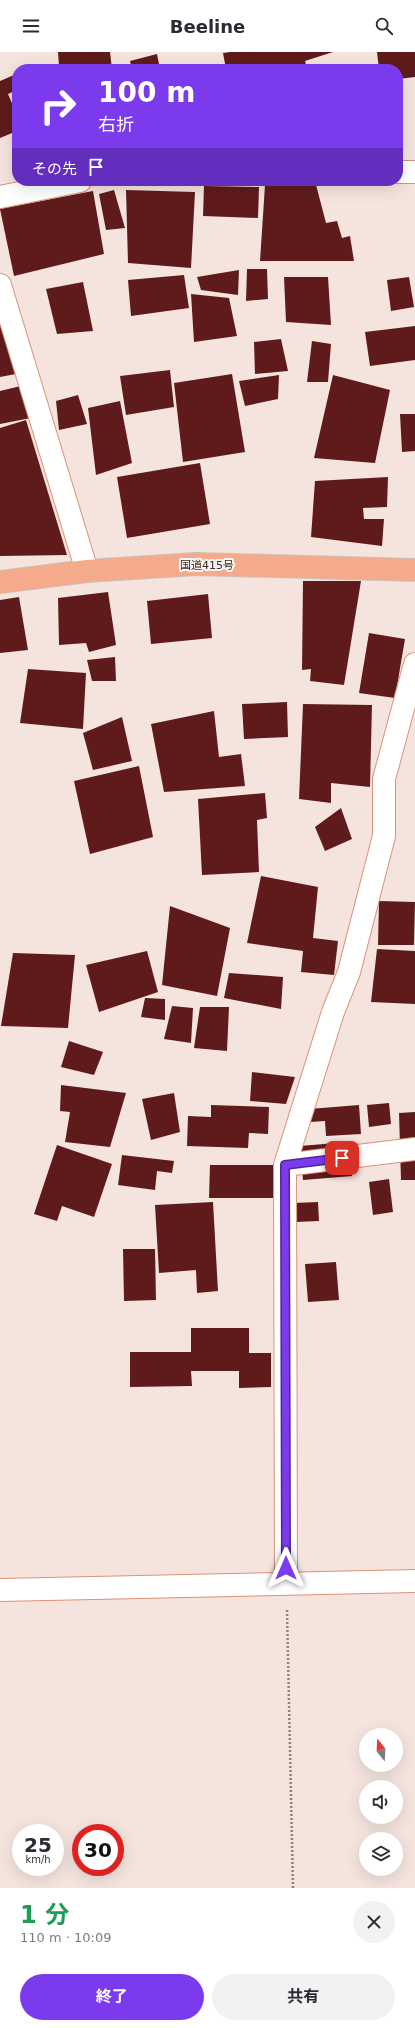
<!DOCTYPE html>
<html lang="ja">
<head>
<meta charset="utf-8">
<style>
  body { margin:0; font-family:"DejaVu Sans","Noto Sans JP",sans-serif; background:#f2f2f3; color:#2b2b33; height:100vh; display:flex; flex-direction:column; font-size:15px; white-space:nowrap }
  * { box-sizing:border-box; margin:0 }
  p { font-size:13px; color:#7c7c81 }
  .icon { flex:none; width:22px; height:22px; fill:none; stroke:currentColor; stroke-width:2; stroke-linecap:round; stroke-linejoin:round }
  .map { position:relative; height:1836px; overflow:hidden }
  .sheet { display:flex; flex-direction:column; background:#fff; flex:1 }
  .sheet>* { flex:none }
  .hud { position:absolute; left:12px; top:12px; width:391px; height:122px; border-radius:16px; box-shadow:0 4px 16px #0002; background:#7c3aed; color:#fff; overflow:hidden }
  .needle { width:26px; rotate:342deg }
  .tools { position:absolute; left:359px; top:1676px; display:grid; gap:8px }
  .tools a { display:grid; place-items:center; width:44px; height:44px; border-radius:50%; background:#fff; box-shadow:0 4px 16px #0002; font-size:20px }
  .speed { position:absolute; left:12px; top:1772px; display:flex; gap:8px; font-size:20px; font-weight:700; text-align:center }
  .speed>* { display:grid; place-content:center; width:52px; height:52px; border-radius:50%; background:#fff; box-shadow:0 4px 16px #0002; line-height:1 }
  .speed small { font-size:10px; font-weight:400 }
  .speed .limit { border:6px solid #d22; background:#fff; color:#111 }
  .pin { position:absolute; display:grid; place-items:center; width:34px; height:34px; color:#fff; margin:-17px; border-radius:8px; box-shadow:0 2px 6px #0006 }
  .me { position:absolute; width:44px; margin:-22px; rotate:0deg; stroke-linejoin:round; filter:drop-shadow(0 0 3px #0008) }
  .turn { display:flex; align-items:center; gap:14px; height:84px; padding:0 20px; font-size:18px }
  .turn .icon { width:52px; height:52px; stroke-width:2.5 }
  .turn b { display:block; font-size:28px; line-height:34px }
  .then { display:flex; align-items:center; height:38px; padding:0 20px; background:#0003; gap:8px; font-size:15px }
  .round { display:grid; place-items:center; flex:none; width:42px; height:42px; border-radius:21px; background:#f2f2f3 }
  .summary { display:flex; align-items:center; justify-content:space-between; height:68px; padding:0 20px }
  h1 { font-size:24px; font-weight:700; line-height:30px; color:#1e9e55 }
  .cta { display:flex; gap:8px; margin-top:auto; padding:8px 20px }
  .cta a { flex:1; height:46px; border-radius:24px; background:#7c3aed; color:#fff; font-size:16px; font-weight:700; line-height:46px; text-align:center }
  .cta a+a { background:#f2f2f3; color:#2b2b33 }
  header { display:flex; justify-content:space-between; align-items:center; height:52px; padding:0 20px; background:#fff; font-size:18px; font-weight:700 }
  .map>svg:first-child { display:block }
  .building { fill:#5f1b1c }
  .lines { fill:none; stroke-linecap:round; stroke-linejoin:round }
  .minor-casing { stroke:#dc9274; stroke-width:24 }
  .trunk-casing { stroke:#cbc2bf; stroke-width:24 }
  .path { stroke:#988077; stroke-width:2.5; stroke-dasharray:2 2; stroke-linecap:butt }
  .minor { stroke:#fff; stroke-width:22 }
  .trunk { stroke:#f4aa8b; stroke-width:22 }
  .route-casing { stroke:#51269a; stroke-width:10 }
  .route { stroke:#7c3aed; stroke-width:7 }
  .labels { text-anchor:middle; stroke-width:4; stroke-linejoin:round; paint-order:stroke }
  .street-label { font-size:11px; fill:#44261a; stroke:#f5f5f5 }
</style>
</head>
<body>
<header><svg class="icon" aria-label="menu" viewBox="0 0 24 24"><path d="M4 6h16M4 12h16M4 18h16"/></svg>Beeline<svg class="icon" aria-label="search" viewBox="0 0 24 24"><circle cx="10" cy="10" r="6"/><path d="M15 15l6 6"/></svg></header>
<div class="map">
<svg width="415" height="1836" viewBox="0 0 415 1836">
  <rect width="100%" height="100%" fill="#f5e4de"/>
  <path class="building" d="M58,0h52l2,17h-31l-1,-5 -21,2z
    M230,0h103l-28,9 2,8h-81l-3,-16z
    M377,0h38v25l-17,2v-10h-19z
    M157,2l3,15h-28l-2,-8z
    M375,12v5h-50v-2z
    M14,23l3,7v8l-9,4 9,21v16l-17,7v-57z
    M302,129h13l11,42 11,-2 5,17 8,-2 4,25h-94l5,-76z
    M204,134l55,1 -1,31 -55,-2z
    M114,138l11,38 -19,2 -7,-36z
    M126,138l69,2 -4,76 -63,-5z
    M93,139l11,63 -90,22 -14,-67z
    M247,217h20l1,30 -22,2z
    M239,218l-1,25 -37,-5 -4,-13z
    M184,223l5,33 -58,8 -3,-36z
    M284,225h44l3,48 -45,-3z
    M409,225l5,30 -23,4 -4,-31z
    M83,230l10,49 -36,3 -11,-45z
    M191,242l38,4 8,38 -43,6z
    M0,255l21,66 -21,4z
    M415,274v34l-45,6 -5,-34z
    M281,287l7,32 -33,3 -1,-32z
    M312,289l19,3 -3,38h-21z
    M170,318l4,37 -48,8 -6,-39z
    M232,322l13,78 -62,10 -9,-79z
    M279,323l-1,24 -33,7 -6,-25z
    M333,323l57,15 -15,73 -61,-5z
    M25,333l11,32 -36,7v-33z
    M78,343l9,29 -28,6 -3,-29z
    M120,349l12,62 -36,12 -8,-67z
    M400,362h15v37l-13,1z
    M26,368l41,135 -67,1v-128z
    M200,411l10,61 -83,14 -10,-61z
    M388,425l-1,30 -24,1 1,11h20l-2,27 -71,-9 4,-56z
    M303,529h58l-17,104 -34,-4 1,-12 -9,1z
    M108,540l8,53 -27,7 -3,-9 -27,2 -1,-47z
    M208,542l4,44 -61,6 -4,-43z
    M19,545l9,53 -28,3v-53z
    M369,581l36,6 -10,59 -36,-5z
    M115,605l1,24h-24l-5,-21z
    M28,617l58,4 -3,56 -63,-6z
    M287,650l1,35 -44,2 -2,-35z
    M303,652l69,1 -2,82 -39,-4v20l-32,-4z
    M214,659l5,46 22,-3 4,32 -81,6 -13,-68z
    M122,665l10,44 -39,9 -10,-37z
    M139,714l14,71 -63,17 -16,-73z
    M265,741l2,25 -10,2 2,52 -57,3 -4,-76z
    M341,756l11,31 -27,12 -10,-24z
    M261,824l57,11 -5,51 25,3 -4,34 -33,-3 2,-21 -56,-8z
    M379,849l36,1 -1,43h-36z
    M170,854l60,22 -13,68 -55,-11z
    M377,897l38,2v53l-44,-2z
    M147,899l11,41 -59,20 -13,-47z
    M13,901l62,2 -7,73 -67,-2z
    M229,921l54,4 -2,32 -57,-11z
    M145,946l20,1v21l-24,-3z
    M172,954l21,2 -2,35 -27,-4z
    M200,955h29l-2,44 -33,-3z
    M69,989l34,11 -9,23 -33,-8z
    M252,1020l43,5 -9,27 -36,-3z
    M61,1033l65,8 -16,54 -45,-5 5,-30 -10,-1z
    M174,1041l6,39 -29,8 -9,-41z
    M389,1051l2,21 -22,3 -2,-22z
    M211,1053l58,2 -1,27 -19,-1 -1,15 -61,-2 1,-30 23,1z
    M359,1053l2,29 -35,2 -1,-15 -15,1 -1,-13z
    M415,1060v68h-14l-2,-67z
    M348,1090l4,34 -49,4 -3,-34z
    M57,1093l55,19 -18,53 -32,-11 -5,15 -23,-7z
    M122,1103l52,6 -2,12 -15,-2 -2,19 -37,-5z
    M210,1113h63v33h-64z
    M389,1127l4,33 -20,3 -4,-33z
    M213,1150l5,89 -21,2 -1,-23 -37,3 -4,-68z
    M318,1150l1,19 -24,1 -1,-19z
    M123,1197h32l1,51 -32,1z
    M336,1210l3,38 -31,2 -3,-38z
    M191,1276h58v25h22v34l-32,1v-17h-48l1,15 -62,1v-35h61z"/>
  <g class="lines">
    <defs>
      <path id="minor" d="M398,120h17
        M0,145l80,-16
        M0,233l87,286
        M285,1113l130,-16
        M286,1531l-1,-418 48,-153 16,-40 35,-136v-57l31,-115
        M0,1538l415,-9"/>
      <path id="trunk" d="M0,530l87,-11 109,-7 219,6"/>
    </defs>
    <use href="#minor" class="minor-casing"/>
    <use href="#trunk" class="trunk-casing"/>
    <path class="path" d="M287,1558l6,278"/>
    <use href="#minor" class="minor"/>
    <use href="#trunk" class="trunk"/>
  </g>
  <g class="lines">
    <defs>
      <path id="route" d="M286,1516l-1,-403 57,-7"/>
    </defs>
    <use href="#route" class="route-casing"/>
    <use href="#route" class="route"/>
  </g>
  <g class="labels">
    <g class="street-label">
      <text x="207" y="517">国道415号</text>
    </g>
  </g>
</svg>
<div class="tools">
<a><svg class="needle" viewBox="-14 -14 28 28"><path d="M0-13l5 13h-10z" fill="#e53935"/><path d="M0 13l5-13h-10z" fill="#7c7c81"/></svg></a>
<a><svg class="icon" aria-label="sound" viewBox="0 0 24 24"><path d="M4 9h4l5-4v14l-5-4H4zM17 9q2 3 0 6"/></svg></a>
<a><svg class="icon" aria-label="layers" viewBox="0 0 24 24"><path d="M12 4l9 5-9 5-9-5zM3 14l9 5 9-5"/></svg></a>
</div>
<div class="speed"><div>25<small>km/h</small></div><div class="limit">30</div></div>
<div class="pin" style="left:342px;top:1106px;background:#d93025"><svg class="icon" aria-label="arrive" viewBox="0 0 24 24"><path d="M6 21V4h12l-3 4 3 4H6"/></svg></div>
<svg class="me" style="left:286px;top:1516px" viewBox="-20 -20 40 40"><path d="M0-17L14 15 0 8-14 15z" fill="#7c3aed" stroke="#fff" stroke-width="4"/></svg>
<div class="hud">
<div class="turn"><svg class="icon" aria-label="right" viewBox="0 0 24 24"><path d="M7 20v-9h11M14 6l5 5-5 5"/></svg><div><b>100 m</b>右折</div></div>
<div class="then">その先<svg class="icon" aria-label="arrive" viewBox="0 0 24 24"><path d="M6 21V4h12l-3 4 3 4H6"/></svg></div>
</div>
</div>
<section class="sheet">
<div class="summary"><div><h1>1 分</h1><p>110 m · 10:09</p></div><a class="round"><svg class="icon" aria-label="close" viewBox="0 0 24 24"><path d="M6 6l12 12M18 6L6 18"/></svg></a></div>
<div class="cta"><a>終了</a><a>共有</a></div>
</section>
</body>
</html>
